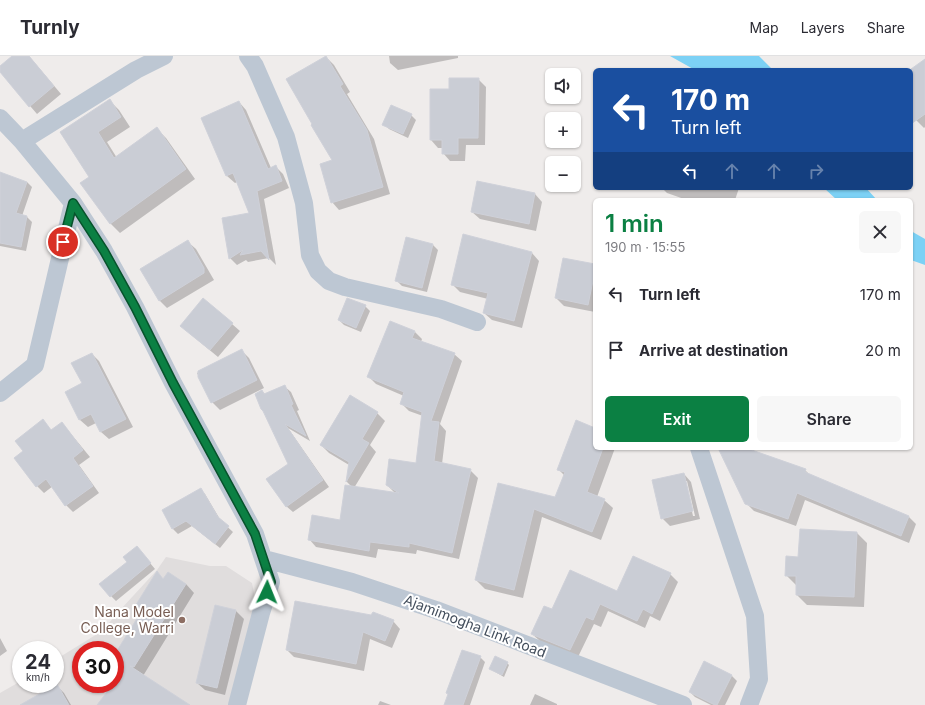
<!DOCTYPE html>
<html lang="en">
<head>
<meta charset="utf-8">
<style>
  body { margin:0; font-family:Inter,sans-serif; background:#f7f7f7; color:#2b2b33; height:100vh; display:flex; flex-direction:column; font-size:15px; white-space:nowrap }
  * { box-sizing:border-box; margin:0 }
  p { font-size:13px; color:#7c7c81 }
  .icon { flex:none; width:22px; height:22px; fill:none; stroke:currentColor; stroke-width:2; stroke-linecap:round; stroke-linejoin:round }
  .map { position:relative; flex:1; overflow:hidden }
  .sheet { position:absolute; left:593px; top:142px; width:320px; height:252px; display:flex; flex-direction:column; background:#fff; border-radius:6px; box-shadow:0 1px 3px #0004 }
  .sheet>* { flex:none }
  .banner { position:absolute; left:593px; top:12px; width:320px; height:122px; border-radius:6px; box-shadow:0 1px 3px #0004; background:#1a4fa0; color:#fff; overflow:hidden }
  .controls { position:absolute; left:545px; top:12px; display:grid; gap:8px }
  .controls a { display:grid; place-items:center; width:36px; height:36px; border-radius:6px; background:#fff; box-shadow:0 1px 3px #0004; font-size:20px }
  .speed { position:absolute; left:12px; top:585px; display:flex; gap:8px; font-size:20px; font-weight:700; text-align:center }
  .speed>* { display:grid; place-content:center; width:52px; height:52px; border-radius:50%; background:#fff; box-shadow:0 1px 3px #0004; line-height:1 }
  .speed small { font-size:10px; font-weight:400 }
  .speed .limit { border:6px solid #d22; background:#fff; color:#111 }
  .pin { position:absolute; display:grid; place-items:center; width:34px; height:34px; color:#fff; margin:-17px; border:2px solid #fff; border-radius:50%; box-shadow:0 1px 4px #0007 }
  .me { position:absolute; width:44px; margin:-22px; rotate:2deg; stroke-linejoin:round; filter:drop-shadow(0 0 3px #0008) }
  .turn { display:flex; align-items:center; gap:14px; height:84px; padding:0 12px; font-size:18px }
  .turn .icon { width:52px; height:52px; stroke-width:2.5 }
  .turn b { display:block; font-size:28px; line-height:34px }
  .lanes { display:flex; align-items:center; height:38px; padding:0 12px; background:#0003; justify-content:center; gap:20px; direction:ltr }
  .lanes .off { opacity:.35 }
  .round { display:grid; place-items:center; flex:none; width:42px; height:42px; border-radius:6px; background:#f7f7f7 }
  .overview { display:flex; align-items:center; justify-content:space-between; height:68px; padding:0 12px }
  h1 { font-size:24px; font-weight:600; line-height:30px; color:#0b8043 }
  .primary-button { display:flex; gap:8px; margin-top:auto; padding:8px 12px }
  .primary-button a { flex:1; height:46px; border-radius:6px; background:#0b8043; color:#fff; font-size:16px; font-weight:600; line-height:46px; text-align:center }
  .primary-button a+a { background:#f7f7f7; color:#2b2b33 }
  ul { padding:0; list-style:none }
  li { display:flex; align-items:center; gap:12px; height:56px; padding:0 12px }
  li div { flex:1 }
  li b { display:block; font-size:15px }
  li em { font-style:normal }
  header { display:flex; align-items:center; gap:24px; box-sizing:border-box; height:56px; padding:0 20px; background:#fff; border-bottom:1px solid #e1e1e2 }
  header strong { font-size:19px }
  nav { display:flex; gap:22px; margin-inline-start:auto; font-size:14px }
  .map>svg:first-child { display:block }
  .education { fill:#e0dddd; fill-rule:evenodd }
  .water { fill:#7cd1f5 }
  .shadow { fill:#0003; fill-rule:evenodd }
  .building { fill:#cacdd5; stroke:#cfd1d9 }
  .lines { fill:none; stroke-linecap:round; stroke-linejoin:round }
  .minor { stroke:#bdc7d3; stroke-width:18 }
  .route-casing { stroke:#07532c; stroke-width:10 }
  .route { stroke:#0b8043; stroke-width:7 }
  .education-dot { fill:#8d6e63; stroke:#fff; stroke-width:1.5 }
  .labels { text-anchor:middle; stroke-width:4; stroke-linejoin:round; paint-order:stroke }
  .education-label { font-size:14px; fill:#785e54; stroke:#fff; text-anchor:end }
  .street-label { font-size:14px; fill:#424d5b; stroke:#fff }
</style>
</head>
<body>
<header>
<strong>Turnly</strong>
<nav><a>Map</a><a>Layers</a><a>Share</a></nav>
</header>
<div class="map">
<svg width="925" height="649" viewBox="0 0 925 649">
  <rect width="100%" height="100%" fill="#efeceb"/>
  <path class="education" d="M166,501l44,9h16l26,17 5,25 -25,97h-232v-12l21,-12v3h34v-24l47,-29 19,-22 36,-39zM81,594h34v34h-34z"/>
  <path class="water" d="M670,0h89l14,14h-78z
    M824,132h42l11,12h-40z
    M911,175l14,8v26l-14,-5z"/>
  <path class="shadow" d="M13,0h16l32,38 -24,20 -37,-43v-4z
    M389,0h69v2l-60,12 -8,-7z
    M326,1l8,8 16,27 -3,2 27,45 16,55 -51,16 -7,-8 1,-41z
    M925,10v61l-1,1 -8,-8 -5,4v-54z
    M478,23l8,8 -1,58h-19l-1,16h-15l-7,-8v-5h-5l-7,-8v-50h19z
    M110,45l9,9 11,17 -23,15 10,16 40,-29 9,9 29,41 -75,54 -9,-9 -30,-41 9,-6 -29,-44z
    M239,46l7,8 25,58 5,-1 7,7 6,14 -25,11 12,66 -7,-7 -21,4 -2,-2 -9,5 -7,-7 20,-44 -13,-32 -2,1 -8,-7 -25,-57z
    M411,59l5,5 -8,18 -19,-9 -5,-5z
    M0,122l27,4 5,5 -10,29 5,1 5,5 -6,29 -26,-5z
    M662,132h77l-4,12h-48l-20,-7z
    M535,138l7,8 -6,29 -56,-12 -8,-7z
    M464,179l68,18 7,8 -17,67 -30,-8 -8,-7 4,-14 -28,-7 -8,-8z
    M188,186l8,7 18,31 -47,28 -8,-8z
    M433,189l5,5 -11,42 -25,-6 -5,-5z
    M595,209v47l-31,-6 -8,-8z
    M365,250l5,5 -9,21 -17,-7 -5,-5z
    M232,268l8,7 -22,26 -29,-24z
    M415,276l7,7 -1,3 33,12 8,7 -22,63 6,7 -4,33 28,6 8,8 -19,81 -42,-9 -1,4 -38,-5 -2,9 -60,-11 -7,-8 32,-18 12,-33 -6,-6 2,-17 -20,-12 -8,-8 56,-32 8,8 -15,24 6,7 -22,36 42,6 -9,-9 30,-21 6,-48 -14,-5 -7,-7 2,-8 -28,-12 -8,-8z
    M241,294l8,8 15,30 -44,22 -8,-8 -15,-29z
    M92,298l7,7 34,66 -24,12 -8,-7 -5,-9 -8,4 -8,-7 -14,-27 17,-9z
    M284,330l7,6 8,18 -2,1 13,30 -22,-13 41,59 -36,25 -7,-6 3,-42 -27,-73 3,3z
    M43,365l9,10 10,-8 28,34 -11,8 20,28 -26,19 -7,-7 -13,-19 -9,7 -7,-7 -13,-35z
    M595,373v19h20l-18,49 7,3 9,8 -12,32 -59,-23 -19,81 -38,-9 -9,-9 23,-96 57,14 8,-23 -6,-6z
    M719,392h24l62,22 7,7 97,40 7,7 -7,19 -104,-43 -9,26 -42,-15 -8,-8z
    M684,418l7,8 9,37 -30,7 -8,-8zM685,425h2l8,35h-2z
    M200,433l5,5 16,27 12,11 -13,16 -28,-22 -14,8 -5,-5 -10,-18z
    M857,477l10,10 -3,64 -57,-2 -10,-10v-9l-11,-11 13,-17z
    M141,496l14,17 -39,32 -5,-5z
    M157,517l7,7 22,4 8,9 -51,83 44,29h-89l13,-16 -7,-5h11v-28l27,-43 -6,-5z
    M670,518l8,8 -18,39 -10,-5 -5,12 -37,-17 -7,16 -7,-3 -16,33 -38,-16 -8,-7 20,-23 65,-19z
    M216,550l20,5 8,8 -19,76 -20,-5 -8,-7z
    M393,565l7,8 -8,19 -22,-9 -6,32 -70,-14 -7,-7z
    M0,582l7,13 -7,5z
    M480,601l5,5 -15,43h-25l4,-10z
    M705,606l27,14 5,5 -12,24h-14l-16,-8 -5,-5z
    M507,607l2,2 -5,12 -14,-8z
    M56,629l8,8 7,12h-49z
    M535,638l22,10v1h-27z
    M380,645l11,4h-13z"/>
  <path class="building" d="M12,0h17l25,30 -25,21 -29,-35v-6z
    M326,0l17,28 -3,2 27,44 16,57 -52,16 -11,-39 12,-4 -21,-35 1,-1 -26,-45z
    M925,3v55l-14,10v-55z
    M449,22h30l-1,60h-20v16h-16v-14h-12v-51h19z
    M110,43l11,18 -23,15 16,26 43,-31 29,42 -76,55 -30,-41 9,-6 -29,-45z
    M239,45l29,68 8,-4 6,16 -25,10 12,69 -8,-9 -21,4 3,-5 -14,9 -7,-41 27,-5 -16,-40 -7,3 -25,-58z
    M391,49l21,9 -9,20 -21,-9z
    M0,116l27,10 -11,31 11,3 -6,31 -21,-4z
    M477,125l58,12 -6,31 -58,-12z
    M463,178l69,18 -18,69 -31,-8 5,-20 -37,-8z
    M406,181l27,7 -11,44 -27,-7z
    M188,184l16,28v5l-45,28 -19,-32z
    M563,202l32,6v7l-7,34 -33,-7z
    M203,242l30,25 -23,27 -30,-24z
    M347,242l19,7 -10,23 -18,-8z
    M390,265l25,10 -3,7 43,15 -24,68 8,1 -5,39 37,8 -19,84 -43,-10v4l-39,-5 -1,9 -61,-11 4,-25 28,5 5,-35 54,8 -13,-8 3,-26 27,4 6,-51 -22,-8 4,-12 -37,-15z
    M242,293l15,31 -46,23 -13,-26v-6z
    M92,297l34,66 -26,13 -9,-18 -12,6 -14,-28 17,-9 -11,-20z
    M285,329l8,19 -2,1 15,31 -21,-12 38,56 -37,27 -20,-28 22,-15 -25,-53 -2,-2 -6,-15 7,-4 2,4z
    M350,339l28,17 -16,27 7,4 -23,39 3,-20 -29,-17z
    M43,363l8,11 11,-8 21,28 -10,8 20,28 -28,20 -19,-27 -10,8 -22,-29 9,-7 -8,-10z
    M576,364l19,8v20h8l-16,44 18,7 -13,33 -58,-23 -20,81 -39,-10 23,-97 57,14 10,-25 -8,-2z
    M718,392h28l60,21 -1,3 104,44 -8,20 -104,-43 -9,26 -43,-15z
    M684,417l9,38 -32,8 -9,-39z
    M201,432l17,29 11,9 -14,18 -29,-23 -14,8 -10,-19z
    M800,473l57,3 -3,65 -58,-2v-19h-11l1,-20 12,1z
    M137,490l14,17 -41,34 -11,-13 28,-22 -4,-5z
    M633,500l38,17 -19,41 -9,-5 -6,12 -37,-17 -7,16 -7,-3 -16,33 -39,-16 13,-28 8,3 18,-39 47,21z
    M157,515l6,8 5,-7 18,12 -52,83 -4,-1 60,39h-93l16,-21h2v-30l26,-42 -7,-4z
    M295,545l76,14 2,-3 21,8 -9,21 -22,-9 -7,32 -70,-14z
    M215,549l21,5 -19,78 -21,-5z
    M462,594l19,6 -18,49h-19l4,-11 -2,-1z
    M495,600l13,6 -6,13 -13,-6z
    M704,605l28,14 -15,30h-2l-26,-13z
    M57,628l12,21h-49z"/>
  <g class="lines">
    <path class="minor" d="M248,0l7,10 31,71 18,66 6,52 8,16 11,10 16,6 96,22 36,13
      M0,62l22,23 51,62 31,48 31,56 38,76 82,151 16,48 -10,31 -24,92
      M22,85l114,-71 28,-14
      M0,337l35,-28 38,-162
      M699,392l56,168 4,63 -10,26
      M264,503l88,23 84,28 247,95"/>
  </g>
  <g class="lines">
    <defs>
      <path id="route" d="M63,186l10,-39 31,48 31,56 38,76 82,151 16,48 -4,10"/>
    </defs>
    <use href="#route" class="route-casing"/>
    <use href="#route" class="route"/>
  </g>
  <circle class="education-dot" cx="182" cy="564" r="4"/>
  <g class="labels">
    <g class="education-label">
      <text x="174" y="561">Nana Model<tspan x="174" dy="16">College, Warri</tspan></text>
    </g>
    <g class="street-label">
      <text transform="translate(475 570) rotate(21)" y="5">Ajamimogha Link Road</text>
    </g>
  </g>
</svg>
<div class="controls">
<a><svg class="icon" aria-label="sound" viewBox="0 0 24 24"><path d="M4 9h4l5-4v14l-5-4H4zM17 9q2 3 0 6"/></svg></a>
<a>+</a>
<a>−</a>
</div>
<div class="speed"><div>24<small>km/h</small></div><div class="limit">30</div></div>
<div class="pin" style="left:63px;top:186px;background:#d93025"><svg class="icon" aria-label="arrive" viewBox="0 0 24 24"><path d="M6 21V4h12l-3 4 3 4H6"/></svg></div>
<svg class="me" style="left:267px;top:536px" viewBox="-20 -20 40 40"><path d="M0-17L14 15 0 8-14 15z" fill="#0b8043" stroke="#fff" stroke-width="4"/></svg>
<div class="banner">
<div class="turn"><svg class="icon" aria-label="left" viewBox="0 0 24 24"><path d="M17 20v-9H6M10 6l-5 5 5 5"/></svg><div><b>170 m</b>Turn left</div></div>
<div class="lanes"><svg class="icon" aria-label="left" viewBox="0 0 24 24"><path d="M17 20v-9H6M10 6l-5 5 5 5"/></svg><svg class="icon off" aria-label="ahead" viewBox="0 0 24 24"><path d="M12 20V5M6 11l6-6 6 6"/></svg><svg class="icon off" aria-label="ahead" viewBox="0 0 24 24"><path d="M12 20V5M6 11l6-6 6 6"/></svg><svg class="icon off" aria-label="right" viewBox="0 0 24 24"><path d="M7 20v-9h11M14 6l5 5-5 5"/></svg></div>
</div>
<section class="sheet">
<div class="overview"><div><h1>1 min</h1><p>190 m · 15:55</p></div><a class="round"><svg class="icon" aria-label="close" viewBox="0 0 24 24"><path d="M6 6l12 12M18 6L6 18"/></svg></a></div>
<ul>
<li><svg class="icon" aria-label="left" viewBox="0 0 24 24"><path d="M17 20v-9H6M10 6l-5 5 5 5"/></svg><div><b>Turn left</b></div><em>170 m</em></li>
<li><svg class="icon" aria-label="arrive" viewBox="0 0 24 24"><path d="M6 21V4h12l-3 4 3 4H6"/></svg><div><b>Arrive at destination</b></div><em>20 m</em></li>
</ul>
<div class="primary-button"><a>Exit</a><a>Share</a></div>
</section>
</div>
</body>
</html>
